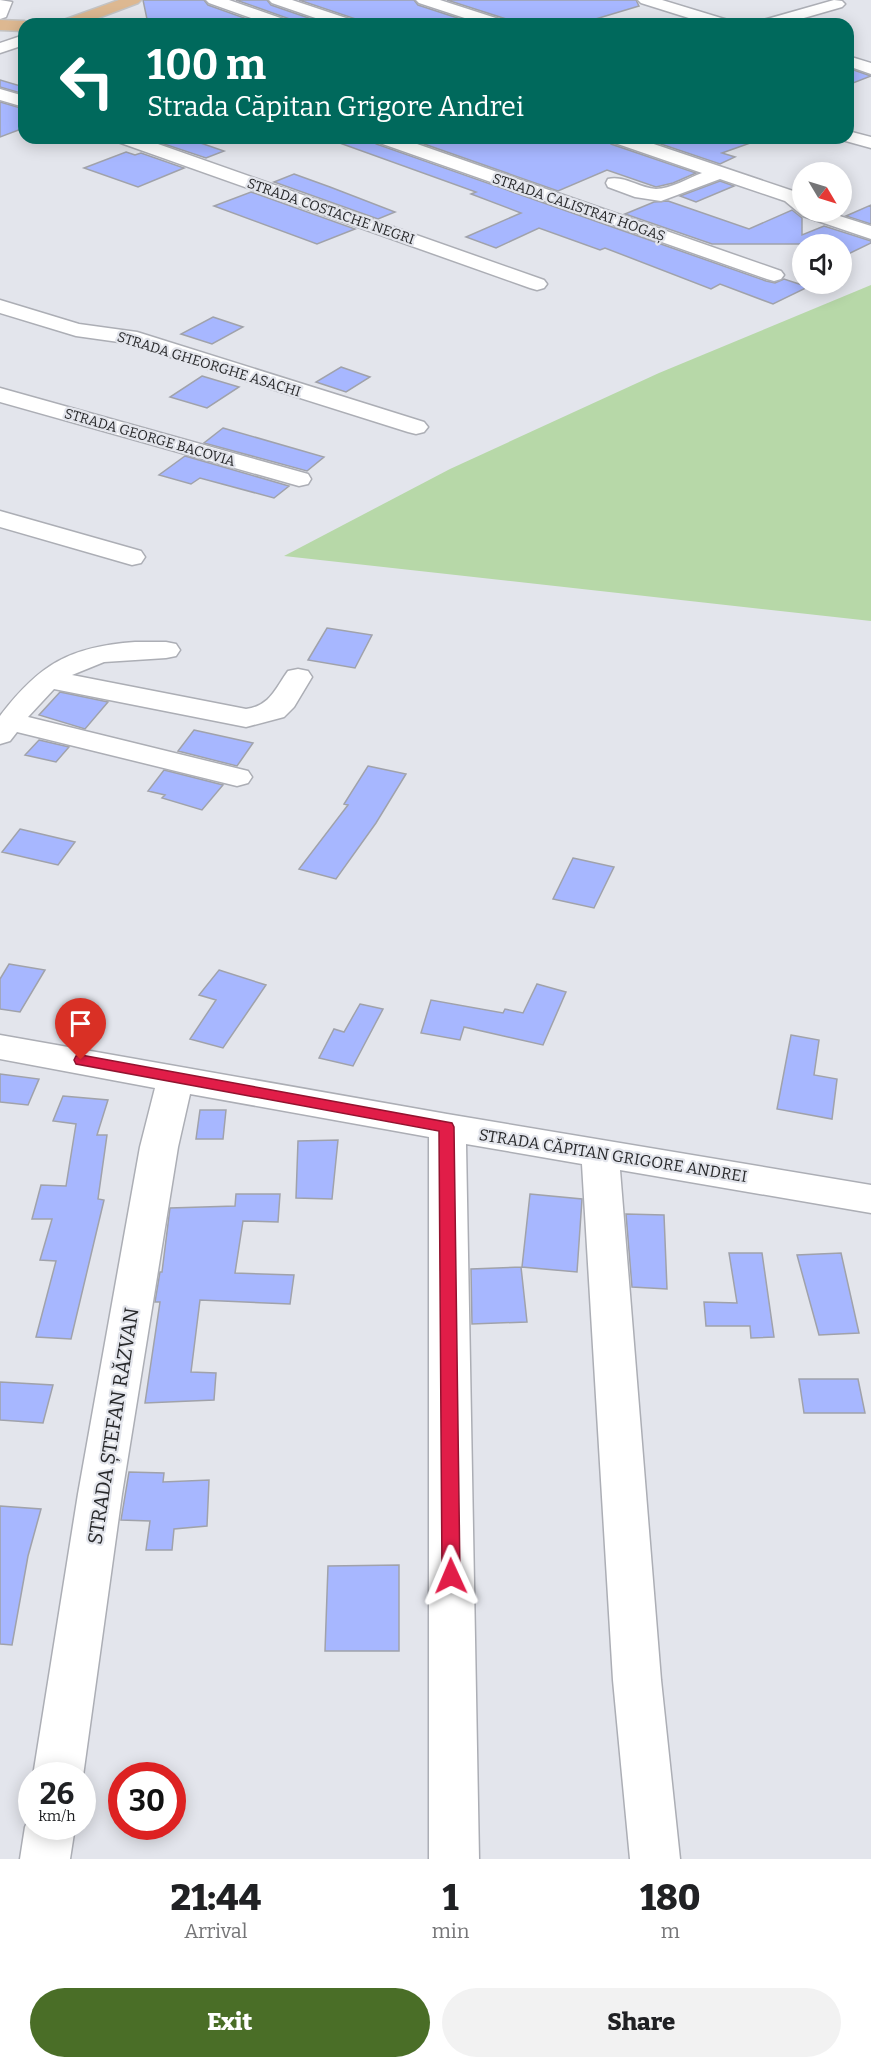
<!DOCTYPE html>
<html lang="en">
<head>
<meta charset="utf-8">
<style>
  body { margin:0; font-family:Bitter,serif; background:#f2f2f2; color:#202124; height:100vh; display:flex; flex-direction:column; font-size:22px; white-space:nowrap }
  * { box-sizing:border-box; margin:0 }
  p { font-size:20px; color:#757577 }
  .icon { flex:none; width:33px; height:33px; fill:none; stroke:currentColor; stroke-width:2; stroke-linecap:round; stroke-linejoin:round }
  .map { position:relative; height:1859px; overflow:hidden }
  .drawer { display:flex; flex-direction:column; background:#fff; flex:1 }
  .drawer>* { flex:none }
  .hud { position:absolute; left:18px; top:18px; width:836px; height:126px; border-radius:18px; box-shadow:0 3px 15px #0003; background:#00695c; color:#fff; overflow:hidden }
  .needle { width:39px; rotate:128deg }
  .buttons { position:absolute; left:792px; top:162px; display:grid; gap:12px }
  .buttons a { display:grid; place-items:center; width:60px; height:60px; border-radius:50%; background:#fff; box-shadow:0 3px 15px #0003; font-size:30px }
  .speed { position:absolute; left:18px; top:1762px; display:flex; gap:12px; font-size:30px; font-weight:700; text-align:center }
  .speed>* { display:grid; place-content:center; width:78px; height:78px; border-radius:50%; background:#fff; box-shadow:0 3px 15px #0003; line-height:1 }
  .speed small { font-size:15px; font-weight:400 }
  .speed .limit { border:9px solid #d22; background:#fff; color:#111 }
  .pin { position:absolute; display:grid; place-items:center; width:51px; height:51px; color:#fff; margin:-62px -26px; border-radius:50% 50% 50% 0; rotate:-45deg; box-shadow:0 0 6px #0007 }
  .pin .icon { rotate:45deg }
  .me { position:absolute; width:66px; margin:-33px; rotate:359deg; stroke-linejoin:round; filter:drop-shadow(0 0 4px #0008) }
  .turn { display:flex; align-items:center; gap:21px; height:126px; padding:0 30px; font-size:27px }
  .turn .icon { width:78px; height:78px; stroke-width:2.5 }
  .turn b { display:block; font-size:42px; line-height:51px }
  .eta { display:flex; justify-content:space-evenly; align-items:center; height:102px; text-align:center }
  .eta b { font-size:36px; font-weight:800; line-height:42px }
  .cta { display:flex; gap:12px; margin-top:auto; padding:12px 30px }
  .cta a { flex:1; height:69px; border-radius:36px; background:#4a6e27; color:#fff; font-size:24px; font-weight:800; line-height:69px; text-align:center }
  .cta a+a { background:#f2f2f2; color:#202124 }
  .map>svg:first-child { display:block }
  .green { fill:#b7d8a8 }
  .building { fill:#a7b7ff; stroke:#a0a2aa; stroke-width:1.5 }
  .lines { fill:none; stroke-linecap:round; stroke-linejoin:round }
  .minor-casing { stroke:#acaeb5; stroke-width:3 }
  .major-casing { stroke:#c3c3c4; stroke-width:3 }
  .minor { fill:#fff; fill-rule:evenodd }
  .major { fill:#ddb891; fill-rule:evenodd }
  .route { fill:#e11d48; stroke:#92132f; stroke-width:1.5 }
  .labels { text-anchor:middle; stroke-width:4.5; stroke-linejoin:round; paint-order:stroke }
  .far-street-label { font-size:14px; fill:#28292b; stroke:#e3e5ec }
  .street-label { font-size:16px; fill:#28292b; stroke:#e3e5ec }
  .near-street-label { font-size:20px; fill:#28292b; stroke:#e3e5ec }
</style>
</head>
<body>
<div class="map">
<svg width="871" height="1859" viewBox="0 0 871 1859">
  <rect width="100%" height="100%" fill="#e3e5ec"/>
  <path class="green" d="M871,285v336l-587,-65 166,-87 209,-96z"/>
  <path class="building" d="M143,0h61l4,5 53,19h-113z
    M236,0h31l4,5 55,19h-33l-3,-5z
    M299,0h115l4,5 58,19h-117l-3,-5z
    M447,0h189l3,6 -60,18h-70l-3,-5z
    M848,68l23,8 -23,9z
    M0,80l24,7v7l-24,-7z
    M0,102l24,7v19l-24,9z
    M180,138h6l38,13 -18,7 -42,-14z
    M334,138h38l4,6 390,137 9,2 9,-4 24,8 -35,17 -53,-20 -9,5 -106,-41 -5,2 -61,-22 -43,20 -30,-11 55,-24 -50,-19 5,-2 -142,-51z
    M407,138h200l4,6 85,29 -23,10 -17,4 -49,-17 -49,21z
    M643,138h113v3l-34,12 13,4 -15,7z
    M126,152l9,3 6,-2 43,15 -46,19 -54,-19z
    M294,174l36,13 65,25 -17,7 -104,-37z
    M720,181l14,5 -38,16 -16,-6z
    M251,192l104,37 -38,15 -103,-38z
    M668,201l81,28 43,-19 10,8v17l22,-9 47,15v2l-29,14v-13h-130l-87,-30 29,-12z
    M871,205v19l-25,-8z
    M213,317l30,10 -31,17 -31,-10z
    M341,367l29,10 -24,15 -30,-10z
    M202,376l37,11 -32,21 -37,-11z
    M223,428l101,29 -17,14 -103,-28z
    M185,456l104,30 -15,12 -74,-20 -9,6 -32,-9z
    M327,628l45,7 -17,33 -47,-8z
    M60,692l48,10 -23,27 -46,-14z
    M194,730l59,13 -16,23 -59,-15z
    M39,740l30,7 -13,15 -31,-7z
    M368,766l38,8 -30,49 -40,56 -37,-10 49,-64 -4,-1z
    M164,770l59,15 -21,25 -40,-12 3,-3 -17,-4z
    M20,829l55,13 -17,23 -56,-13z
    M573,858l41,9 -20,41 -41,-9z
    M9,964l36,6 -25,42 -20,-3v-30z
    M219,970l47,15 -43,63 -33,-9 26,-39 -17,-5z
    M537,984l29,8 -23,53 -79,-18 -4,13 -39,-7 10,-33 72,13 2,-4 18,4z
    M360,1004l23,5 -30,57 -34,-8 15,-29 10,3z
    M791,1035l28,5 -5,35 23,4 -5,40 -55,-10z
    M0,1074l39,5 -11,26 -28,-3z
    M63,1096l45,4 -11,35h10l-9,64 6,1 -33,139 -35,-2 20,-76 -16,-1 12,-41h-20l9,-34 25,1 10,-62 -23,-3z
    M200,1110h26l-3,29h-27z
    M338,1140l-6,59 -36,-1 2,-57z
    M236,1194h44l-2,28 -35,-1 -8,52 59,2 -4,29 -90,-4 -9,72 25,1 -2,27 -69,3 15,-101h-5l5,-30h2l8,-64 65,-2z
    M530,1194l52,5 -5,73 -55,-5z
    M626,1214l38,1 3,74 -35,-2z
    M729,1253h33l12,84 -23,1 -1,-12h-44l-2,-24 33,1z
    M841,1253l18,80 -40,2 -22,-80z
    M521,1267l6,55 -55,2 -1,-55z
    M799,1379h59l7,34h-61z
    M0,1382l53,3 -10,38 -43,-3z
    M129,1472l35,1 -1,9 46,-2 -2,46 -33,3 -2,21h-26l4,-29 -29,-1z
    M0,1506l41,3 -13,47 -16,89 -12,-1z
    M399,1565v86h-74l3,-85z"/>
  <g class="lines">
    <defs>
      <path id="minor" d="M0,0l12,2 -6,15 -6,2z
        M206,0h23l60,21 2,3h-23l-59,-21z
        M269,0h23l63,21 2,3h-24l-61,-21z
        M416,0h24l65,21 2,3h-24l-64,-21z
        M638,0h24l69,21 2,3h-25l-67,-21z
        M834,0l8,1 3,3 -3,3 -59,17h-25l2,-3z
        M24,35v10l-24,8v-10z
        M848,56l23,7v11l-23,-8z
        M0,89l24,7v11l-24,-7z
        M848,131l23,6v11l-29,-8 -2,-2h8z
        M115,138h26l403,142 3,4 -3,4 -7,2 -7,-2 -412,-146z
        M374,138h26l381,133 3,4 -3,4 -7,2 -7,-2 -390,-137z
        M609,138h27l163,55 3,4v15h25l44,14v13l-68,-23 -18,-15 -65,-22 -59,22 -26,-4 -27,-10 -2,-4 2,-4c16,-4 31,9 48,10 14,0 33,-11 46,-16l-90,-31z
        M0,300l79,24 58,8 287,90 4,5 -4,5 -8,2 -8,-2 -282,-89 -50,-7 -76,-23z
        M0,388l308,86 3,5 -3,5 -9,2 -299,-84z
        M0,511l141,40 4,6 -4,6 -9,2 -132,-38z
        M135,642h31l10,2 4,6 -4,6 -10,2 -62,4 -32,13 174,34c24,-3 29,-20 42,-38l10,-2 10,2 4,6 -18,30 -10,10 -38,10 -192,-38 -26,28 220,54 4,6 -4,6 -11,3 -220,-54 -7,9 -10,3v-28c40,-52 69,-69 135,-74z
        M0,1035l447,79 424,71v28l-251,-43 41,510 19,179h-50l-17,-179 -31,-516 -116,-20 13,715h-50v-722l-239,-43 -12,53 -56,347 -39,282h-50l45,-282 62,-347 15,-59 -155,-29z
        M32,1811v16h43l-5,32h-50l5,-32z"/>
      <path id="major" d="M119,0h22l-3,3 -56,21h-23l2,-3z
        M0,20l24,1 7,3h-7v7l-24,-1z"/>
    </defs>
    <use href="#minor" class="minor-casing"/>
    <use href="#major" class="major-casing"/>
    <use href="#minor" class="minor"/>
    <use href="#major" class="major"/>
  </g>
  <path class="route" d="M81,1055l371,68 2,4 6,449 -2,6 -7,2 -7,-2 -2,-6 -3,-445 -363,-67 -2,-4 2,-4z"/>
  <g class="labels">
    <g class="far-street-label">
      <text transform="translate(579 207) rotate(19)" y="5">STRADA CALISTRAT HOGAȘ</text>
      <text transform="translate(331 211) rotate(19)" y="5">STRADA COSTACHE NEGRI</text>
      <text transform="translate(209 364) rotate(17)" y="5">STRADA GHEORGHE ASACHI</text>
      <text transform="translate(150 437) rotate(16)" y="5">STRADA GEORGE BACOVIA</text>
    </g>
    <g class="street-label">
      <text transform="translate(613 1155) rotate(9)" y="6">STRADA CĂPITAN GRIGORE ANDREI</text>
    </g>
    <g class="near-street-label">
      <text transform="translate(113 1426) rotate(-81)" y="7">STRADA ȘTEFAN RĂZVAN</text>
    </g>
  </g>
</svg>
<div class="buttons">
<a><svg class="needle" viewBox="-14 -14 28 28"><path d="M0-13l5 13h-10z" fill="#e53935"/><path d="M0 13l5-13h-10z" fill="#757577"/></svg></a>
<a><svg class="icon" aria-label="sound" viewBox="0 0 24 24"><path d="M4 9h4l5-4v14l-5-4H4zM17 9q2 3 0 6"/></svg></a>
</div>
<div class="speed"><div>26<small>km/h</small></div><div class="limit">30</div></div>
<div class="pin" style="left:81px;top:1060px;background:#d93025"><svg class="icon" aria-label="arrive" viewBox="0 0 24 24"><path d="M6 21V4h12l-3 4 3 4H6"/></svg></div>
<svg class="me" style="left:451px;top:1576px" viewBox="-20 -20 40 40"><path d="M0-17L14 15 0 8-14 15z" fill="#e11d48" stroke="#fff" stroke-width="4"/></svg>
<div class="hud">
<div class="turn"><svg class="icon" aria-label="left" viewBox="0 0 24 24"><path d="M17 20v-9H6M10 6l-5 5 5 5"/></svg><div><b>100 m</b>Strada Căpitan Grigore Andrei</div></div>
</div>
</div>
<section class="drawer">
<div class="eta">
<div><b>21:44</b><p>Arrival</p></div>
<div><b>1</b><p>min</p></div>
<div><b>180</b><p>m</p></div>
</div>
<div class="cta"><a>Exit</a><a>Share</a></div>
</section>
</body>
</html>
